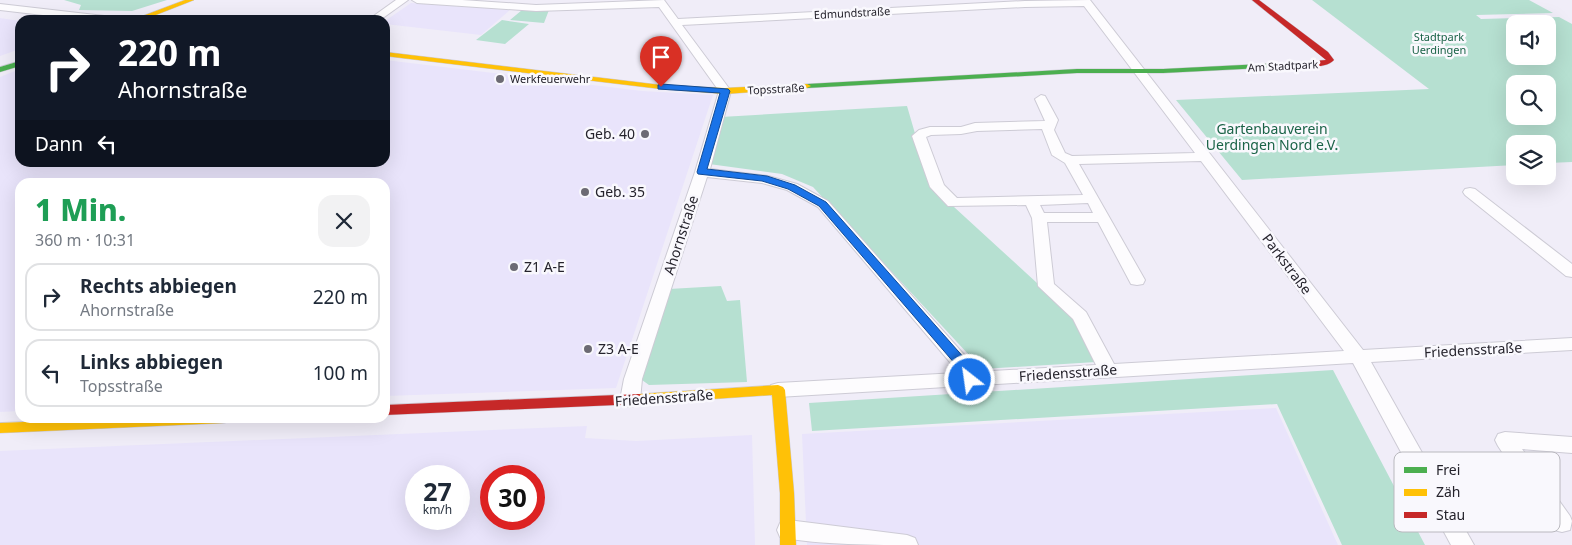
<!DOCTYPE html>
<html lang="de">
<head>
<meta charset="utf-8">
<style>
  body { margin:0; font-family:"Noto Sans",sans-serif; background:#f2f2f3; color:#1f2937; height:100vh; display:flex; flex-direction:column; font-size:19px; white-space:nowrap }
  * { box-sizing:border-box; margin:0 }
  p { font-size:16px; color:#747a83 }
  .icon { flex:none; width:28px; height:28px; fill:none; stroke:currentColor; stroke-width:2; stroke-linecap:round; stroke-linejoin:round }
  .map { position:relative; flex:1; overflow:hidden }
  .details { position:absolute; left:15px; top:178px; width:375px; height:245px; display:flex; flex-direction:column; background:#fff; border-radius:15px; box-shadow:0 5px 20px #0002 }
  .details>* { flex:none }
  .hud { position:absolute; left:15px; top:15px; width:375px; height:152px; border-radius:15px; box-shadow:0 5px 20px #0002; background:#111827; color:#fff; overflow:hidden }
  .fabs { position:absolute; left:1506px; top:15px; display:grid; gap:10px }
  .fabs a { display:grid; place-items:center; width:50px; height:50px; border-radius:10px; background:#fff; box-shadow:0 5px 20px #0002; font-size:25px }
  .speed { position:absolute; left:405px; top:465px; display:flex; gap:10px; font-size:25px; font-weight:700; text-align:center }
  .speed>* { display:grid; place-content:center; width:65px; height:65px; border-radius:50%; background:#fff; box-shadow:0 5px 20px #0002; line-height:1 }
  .speed small { font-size:12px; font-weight:400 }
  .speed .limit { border:8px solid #d22; background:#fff; color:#111 }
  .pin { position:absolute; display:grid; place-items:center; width:42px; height:42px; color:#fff; margin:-51px -21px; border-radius:50% 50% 50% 0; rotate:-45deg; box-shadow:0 0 5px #0007 }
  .pin .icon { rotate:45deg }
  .me { position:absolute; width:55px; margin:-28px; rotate:330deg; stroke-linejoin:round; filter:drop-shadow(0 0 4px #0008) }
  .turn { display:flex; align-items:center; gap:18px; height:105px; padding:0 20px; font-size:22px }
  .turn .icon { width:65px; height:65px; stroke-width:2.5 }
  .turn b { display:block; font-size:35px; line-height:42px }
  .then { display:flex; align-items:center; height:48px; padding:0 20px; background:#0003; gap:10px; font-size:19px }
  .round { display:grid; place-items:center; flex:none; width:52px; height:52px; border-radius:15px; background:#f2f2f3 }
  .summary { display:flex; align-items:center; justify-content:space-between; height:85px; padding:0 20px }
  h1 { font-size:30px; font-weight:800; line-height:38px; color:#1e9e55 }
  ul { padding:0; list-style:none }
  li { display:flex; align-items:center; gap:15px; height:68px; margin:0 10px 8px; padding:0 10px; border:2px solid #e0e1e3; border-radius:15px }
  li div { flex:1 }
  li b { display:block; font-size:19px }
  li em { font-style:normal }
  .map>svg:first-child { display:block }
  .built { fill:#e9e4fb; fill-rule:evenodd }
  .green { fill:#b6e0d1; fill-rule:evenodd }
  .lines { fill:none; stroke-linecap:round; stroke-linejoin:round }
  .street-casing { stroke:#cdcbd5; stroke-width:2 }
  .fast-casing { stroke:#cdcbd5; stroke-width:1 }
  .slow-casing { stroke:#cdcbd5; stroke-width:1 }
  .jam-casing { stroke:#cdcbd5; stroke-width:1 }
  .street { fill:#fdfcfe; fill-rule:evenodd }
  .fast { fill:#4caf50; fill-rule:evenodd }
  .slow { fill:#ffc107; fill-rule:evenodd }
  .jam { fill:#c62828; fill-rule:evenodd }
  .route { fill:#1a73e8; stroke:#114b97 }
  .poi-dot { fill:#6c6a73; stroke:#f9f8fd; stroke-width:2 }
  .labels { text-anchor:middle; stroke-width:5; stroke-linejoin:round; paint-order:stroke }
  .far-street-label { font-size:11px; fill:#25232c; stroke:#f9f8fd }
  .far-park-label { font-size:11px; fill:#1a6347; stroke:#f9f8fd }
  .far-poi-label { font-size:11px; fill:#25232c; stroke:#f9f8fd; text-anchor:start }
  .park-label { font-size:14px; fill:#1a6347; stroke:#f9f8fd }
  .poi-label { font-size:14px; fill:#25232c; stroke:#f9f8fd; text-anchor:start }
  .street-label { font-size:14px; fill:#25232c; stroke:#f9f8fd }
  .key { fill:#f9f8fd; stroke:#b9b8be; stroke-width:1 }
  .key-label { font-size:14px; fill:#25232c }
</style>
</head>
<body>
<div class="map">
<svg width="1572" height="545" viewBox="0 0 1572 545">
  <rect width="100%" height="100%" fill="#f0edf8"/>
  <path class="built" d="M411,3l99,7 -29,25 -96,-11v-3z
    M0,18l20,3v28l-20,7z
    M385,60l257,31 71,4 -97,293 -231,8v-214h-365v229l-20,1v-335l20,-8v93h365z
    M1276,408l62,137h-531l-5,-111z
    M587,426l-2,12 51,3 116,-6 3,110h-755v-94zM459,476v43h-43v-43zM491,476h43v43h-43z"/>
  <path class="green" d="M64,0h103l-35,11 -53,-1 2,-5z
    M1312,0h217l24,13 -77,2 5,4 78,-2 13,7v138l-24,1v-19h-33v21l-273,15 -66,-80 253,-11zM1515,24h33v32h-33zM1515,84h33v32h-33z
    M522,10h27l-5,13 -34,-3z
    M502,20l27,4 -24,20 -29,-4z
    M907,106l23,79 143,131 23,46 -114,7 -169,-182 -31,-13 -73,-10 12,-47z
    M721,286l6,15 13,-1 7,82 -98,3 -7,-5 27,-91z
    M1333,370l92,175h-83l-65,-141 -465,27 -3,-28z"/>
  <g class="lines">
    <defs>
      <path id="street" d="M396,0h12l-28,20h-12z
        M412,0h50l74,5 128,-5 14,19 347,-18 65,-1 273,350 209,-12v12l-201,12 103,183h-23l-98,-182 -575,34 -7,-2 -2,-5 2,-5 7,-2 179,-10 -3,-6 -136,-160 -31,-17 -25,-7 -55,-6 -65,202 -2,21 -3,5 -7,2 -7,-2 -3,-5 4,-21 71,-207 24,-81 -60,-84 -123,4 -119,-8zM1084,6l111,147 -123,3 -7,-3 -11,-23 4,-10 -13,-24 -4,-1 -6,4 10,22 -70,2 -14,4h-31l-11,3 -7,6 18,51 18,19 78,-1 6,13 6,68 35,33 23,46 -121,7 -8,-14 -139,-157 -31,-17 -29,-8 -58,-7 21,-78 -49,-66 343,-18zM1042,129l10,26 13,8 18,32 -126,3 -13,-13 -18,-48 5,-2 30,-1 16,-3zM1201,161l143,190 -230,13 -28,-52 -32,-28 -7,-62h51l33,62 6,1 6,-1 2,-4 -66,-116zM1088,203l5,10h-49l-4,-8z
        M0,4l113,13 5,3h-32l-86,-10z
        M1470,188l5,1 97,75v13l-6,-1 -101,-81 -2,-3 2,-3z
        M1505,432l67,5v16l-50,-4 48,67 2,5 -2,9 -8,2 -8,-2 -56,-84 -3,-6 3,-6z
        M788,520l119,15 8,3 3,7c-42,0 -98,0 -138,-8l-3,-7 3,-7z"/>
      <path id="fast" d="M20,61v5l-20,6v-5z
        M1301,62h3v4l-141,7h-86l-270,15 -4,-2 4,-2 270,-15h86z"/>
      <path id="slow" d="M185,0h9l-51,20h-11z
        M385,52l276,33 64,3 82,-4 4,2 -4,2 -82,6 -64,-5 -276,-33z
        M778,385l5,2 2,3 9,103 2,52h-16v-52l-8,-98 -133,9 -5,-2 -2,-3 2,-3 5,-2z
        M118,418h113l-2,4 -5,1 -224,10v-10z"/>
      <path id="jam" d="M1252,0h7l69,52 6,8c-7,8 -25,7 -36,6v-4h3l25,-2z
        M639,394l5,2 2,3 -2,3 -5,2 -254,11v-10z"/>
    </defs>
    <use href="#street" class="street-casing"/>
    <use href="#fast" class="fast-casing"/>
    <use href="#slow" class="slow-casing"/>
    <use href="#jam" class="jam-casing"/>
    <use href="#street" class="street"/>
    <use href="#fast" class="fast"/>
    <use href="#slow" class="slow"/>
    <use href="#jam" class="jam"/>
  </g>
  <path class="route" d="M661,84l67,5 2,2 -23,78 60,7 28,9 31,17 140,158 10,20 -2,3h-9l-9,-18 -137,-159 -31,-17 -26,-8 -64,-7 -1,-2 23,-79 -62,-4v-4z"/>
  <g class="poi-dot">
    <circle cx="500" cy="79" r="5"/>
    <circle cx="645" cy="134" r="5"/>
    <circle cx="585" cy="192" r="5"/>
    <circle cx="514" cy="267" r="5"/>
    <circle cx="588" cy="349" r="5"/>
  </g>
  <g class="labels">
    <g class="far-street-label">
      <text transform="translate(852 13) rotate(-3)" y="4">Edmundstraße</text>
      <text transform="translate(1283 66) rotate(-3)" y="4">Am Stadtpark</text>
      <text transform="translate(776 89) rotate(-3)" y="4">Topsstraße</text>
    </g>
    <g class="far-park-label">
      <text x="1439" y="41">Stadtpark<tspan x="1439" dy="13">Uerdingen</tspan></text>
    </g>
    <g class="far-poi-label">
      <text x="510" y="83">Werkfeuerwehr</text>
    </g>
    <g class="park-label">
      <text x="1272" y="134">Gartenbauverein<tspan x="1272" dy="16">Uerdingen Nord e.V.</tspan></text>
    </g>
    <g class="poi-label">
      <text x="635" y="139" text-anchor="end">Geb. 40</text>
      <text x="595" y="197">Geb. 35</text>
      <text x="524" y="272">Z1 A-E</text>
      <text x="598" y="354">Z3 A-E</text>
    </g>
    <g class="street-label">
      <text transform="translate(681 235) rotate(-72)" y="5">Ahornstraße</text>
      <text transform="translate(1287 264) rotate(53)" y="5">Parkstraße</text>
      <text transform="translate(1473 350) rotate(-3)" y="5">Friedensstraße</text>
      <text transform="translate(1068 373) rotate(-4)" y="5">Friedensstraße</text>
      <text transform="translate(664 398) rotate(-4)" y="5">Friedensstraße</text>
    </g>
  </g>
  <rect x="1394" y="452" width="166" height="80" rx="8" class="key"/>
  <rect x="1404" y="467" width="23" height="6" fill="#4caf50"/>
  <rect x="1404" y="489" width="23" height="7" fill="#ffc107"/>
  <rect x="1404" y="512" width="23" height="6" fill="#c62828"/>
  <g class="key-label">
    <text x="1436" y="475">Frei</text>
    <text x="1436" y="497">Zäh</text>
    <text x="1436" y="520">Stau</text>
  </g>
</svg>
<div class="fabs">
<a><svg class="icon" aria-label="sound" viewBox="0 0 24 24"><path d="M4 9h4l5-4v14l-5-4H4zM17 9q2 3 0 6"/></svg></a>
<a><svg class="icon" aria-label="search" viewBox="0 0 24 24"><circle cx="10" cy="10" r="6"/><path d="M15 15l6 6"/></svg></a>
<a><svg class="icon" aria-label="layers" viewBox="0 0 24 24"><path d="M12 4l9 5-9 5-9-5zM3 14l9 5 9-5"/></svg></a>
</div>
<div class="speed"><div>27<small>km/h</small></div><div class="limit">30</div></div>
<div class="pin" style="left:661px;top:87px;background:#d93025"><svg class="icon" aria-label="arrive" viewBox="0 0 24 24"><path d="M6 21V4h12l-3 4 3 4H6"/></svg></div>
<svg class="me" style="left:970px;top:380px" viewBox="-20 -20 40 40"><circle r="17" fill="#1a73e8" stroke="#fff" stroke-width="3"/><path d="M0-11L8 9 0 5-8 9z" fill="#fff"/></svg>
<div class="hud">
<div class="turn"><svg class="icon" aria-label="right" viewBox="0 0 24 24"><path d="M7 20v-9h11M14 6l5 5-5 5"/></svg><div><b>220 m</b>Ahornstraße</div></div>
<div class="then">Dann<svg class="icon" aria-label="left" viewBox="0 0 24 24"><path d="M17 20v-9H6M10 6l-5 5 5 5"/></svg></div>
</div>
<section class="details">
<div class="summary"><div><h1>1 Min.</h1><p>360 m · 10:31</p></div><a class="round"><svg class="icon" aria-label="close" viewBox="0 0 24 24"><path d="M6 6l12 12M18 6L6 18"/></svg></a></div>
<ul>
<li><svg class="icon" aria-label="right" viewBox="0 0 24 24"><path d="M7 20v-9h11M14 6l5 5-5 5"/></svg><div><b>Rechts abbiegen</b><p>Ahornstraße</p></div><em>220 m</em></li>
<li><svg class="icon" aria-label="left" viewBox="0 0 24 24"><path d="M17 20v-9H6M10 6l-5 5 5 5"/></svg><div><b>Links abbiegen</b><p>Topsstraße</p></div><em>100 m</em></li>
</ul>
</section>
</div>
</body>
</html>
